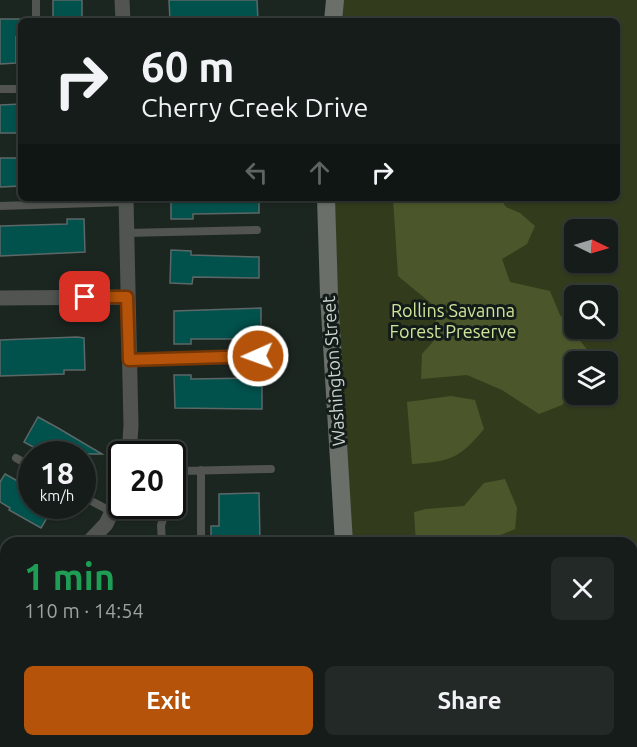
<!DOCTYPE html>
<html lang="en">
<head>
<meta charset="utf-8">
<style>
  body { margin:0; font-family:Ubuntu,sans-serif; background:#222926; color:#f1f3f6; height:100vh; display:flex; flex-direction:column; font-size:22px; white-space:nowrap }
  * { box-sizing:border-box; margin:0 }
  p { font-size:20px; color:#9da1a2 }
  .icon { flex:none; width:33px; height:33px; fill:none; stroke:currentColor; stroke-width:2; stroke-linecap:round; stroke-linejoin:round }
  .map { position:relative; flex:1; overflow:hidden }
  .sheet { position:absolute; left:0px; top:537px; width:638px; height:210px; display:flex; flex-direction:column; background:#151c19; border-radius:18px 18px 0 0; box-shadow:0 2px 4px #0004,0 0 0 2px #343a38 }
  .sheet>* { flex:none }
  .hud { position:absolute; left:18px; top:18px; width:602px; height:183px; border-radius:9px; box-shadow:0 2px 4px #0004,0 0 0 2px #343a38; background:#151c19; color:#f1f3f6; overflow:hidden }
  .needle { width:39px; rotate:95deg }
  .controls { position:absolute; left:564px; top:219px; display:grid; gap:12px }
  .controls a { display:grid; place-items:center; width:54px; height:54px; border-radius:9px; background:#151c19; box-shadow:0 2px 4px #0004,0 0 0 2px #343a38; font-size:30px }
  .speed { position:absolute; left:18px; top:441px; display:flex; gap:12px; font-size:30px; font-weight:700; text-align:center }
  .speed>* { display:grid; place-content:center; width:78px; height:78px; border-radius:50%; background:#151c19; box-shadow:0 2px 4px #0004,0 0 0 2px #343a38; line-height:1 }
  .speed small { font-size:15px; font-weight:400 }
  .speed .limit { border:3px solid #111; border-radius:9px; background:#fff; color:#111 }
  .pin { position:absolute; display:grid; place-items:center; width:51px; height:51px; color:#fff; margin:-26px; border-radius:12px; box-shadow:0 3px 9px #0006 }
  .me { position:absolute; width:66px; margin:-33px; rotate:268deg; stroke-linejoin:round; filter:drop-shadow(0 0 4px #0008) }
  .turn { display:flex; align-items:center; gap:21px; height:126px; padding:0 24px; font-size:27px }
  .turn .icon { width:78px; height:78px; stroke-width:2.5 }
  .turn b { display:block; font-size:42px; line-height:51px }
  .lanes { display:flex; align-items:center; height:57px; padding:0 24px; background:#0003; justify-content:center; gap:30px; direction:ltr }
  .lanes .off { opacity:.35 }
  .round { display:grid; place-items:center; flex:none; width:63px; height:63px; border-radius:9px; background:#222926 }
  .headline { display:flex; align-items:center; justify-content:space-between; height:102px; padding:0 24px }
  h1 { font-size:36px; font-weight:600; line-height:45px; color:#1e9e55 }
  .button { display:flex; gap:12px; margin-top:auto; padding:12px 24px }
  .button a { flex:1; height:69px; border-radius:9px; background:#b45309; color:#fff; font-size:24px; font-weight:600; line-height:69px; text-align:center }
  .button a+a { background:#222926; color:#f1f3f6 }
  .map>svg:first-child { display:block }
  .green { fill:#333b1d; fill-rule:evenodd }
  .forest { fill:#4b572a }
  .building { fill:#01514c; stroke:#5b6867; stroke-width:1.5 }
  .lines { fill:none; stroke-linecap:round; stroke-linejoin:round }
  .lane { stroke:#515450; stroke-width:8 }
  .street { stroke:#515450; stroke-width:15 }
  .secondary { stroke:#6a6f69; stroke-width:18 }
  .route-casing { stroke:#753606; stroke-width:15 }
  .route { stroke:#b45309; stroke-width:10 }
  .labels { text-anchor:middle; stroke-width:6; stroke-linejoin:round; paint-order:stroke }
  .park-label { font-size:18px; fill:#d0e49b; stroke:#131c18 }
  .street-label { font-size:18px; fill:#cdd4d1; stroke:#131c18 }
</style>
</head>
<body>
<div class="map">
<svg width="637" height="747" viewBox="0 0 637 747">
  <rect width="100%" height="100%" fill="#1c2621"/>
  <path class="green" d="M336,0h301v747h-285l-1,-6h281v-198h-288l-18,-345h290v-177h-283zM574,230h34v32h-34zM574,296h34v32h-34zM574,362h34v32h-34z"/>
  <path class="forest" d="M393,198h107l6,9 14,6 15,13 -8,18 -25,15 8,23 40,9 10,24 33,42 -2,4 -17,1v29l-12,14 -23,9 -37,-24 -35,-15 -46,4 1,-25 17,-19 -7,-31 -34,-28z
    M451,396l24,4 9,29c-24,29 -34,33 -72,35l-5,-62z
    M505,479l12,29 -2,21 -33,14h-66l-2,-31 12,-3 38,-3 20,-23z"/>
  <path class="building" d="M53,0h29v21h-29z
    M169,0h88l1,21h-88z
    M0,19h20l1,18h-5v26l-16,1z
    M21,104v29h-21v-28z
    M0,158h21v28l-21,1z
    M171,198h88v15l-66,1v5h-22z
    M67,219h17l1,33 -85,4v-30l67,-2z
    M171,250l20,1v4l68,2v21l-66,-1 -1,7 -22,-1z
    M261,308v31h-70v5h-17v-33z
    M77,337l7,1 1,32h-21v4l-64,2v-36z
    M174,375h17v4l71,-1v31l-87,-1z
    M38,417l20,11 44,26h-56l-22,-12z
    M5,474l27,15v17h22l-13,22 -32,-18 1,-2 -10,-6v-20z
    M259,493l1,50h-49v-17h8v-32z"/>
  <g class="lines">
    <path class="lane" d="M36,0v21
      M0,89h21
      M0,206l126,-4
      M126,233l131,-3
      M129,360l129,-4
      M16,458l16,9
      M172,492l8,-21 91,-2
      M82,496l30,16
      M162,543l-1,-18 7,-19
      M201,543v-73
      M164,747v-6
      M533,747v-6
      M601,747l1,-6"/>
    <path class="street" d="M122,0l1,21
      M126,198l5,228 -2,28
      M0,298l127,-1
      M88,543l18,-19 16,-33
      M0,618l6,-5"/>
    <path class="secondary" d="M333,21l2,-21
      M326,198l3,97 15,248
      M351,741l1,6"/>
  </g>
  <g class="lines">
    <defs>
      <path id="route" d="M85,297h42l2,63 129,-4"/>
    </defs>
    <use href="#route" class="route-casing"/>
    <use href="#route" class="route"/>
  </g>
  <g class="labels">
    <g class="park-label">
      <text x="453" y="317">Rollins Savanna<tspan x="453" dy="21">Forest Preserve</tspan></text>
    </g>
    <g class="street-label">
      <text transform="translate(334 371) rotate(-94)" y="6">Washington Street</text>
    </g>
  </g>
</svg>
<div class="controls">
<a><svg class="needle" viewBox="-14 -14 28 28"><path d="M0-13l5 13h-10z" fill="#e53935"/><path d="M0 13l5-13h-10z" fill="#9da1a2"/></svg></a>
<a><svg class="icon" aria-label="search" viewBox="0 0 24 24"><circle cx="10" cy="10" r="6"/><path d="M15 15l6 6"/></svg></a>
<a><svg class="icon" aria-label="layers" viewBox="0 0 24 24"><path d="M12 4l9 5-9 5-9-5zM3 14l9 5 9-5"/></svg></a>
</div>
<div class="speed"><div>18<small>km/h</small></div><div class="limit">20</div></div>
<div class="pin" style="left:85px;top:297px;background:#d93025"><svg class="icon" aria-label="arrive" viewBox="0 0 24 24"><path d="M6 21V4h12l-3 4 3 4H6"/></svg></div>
<svg class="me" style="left:258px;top:356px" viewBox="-20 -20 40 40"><circle r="17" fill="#b45309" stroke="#fff" stroke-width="3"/><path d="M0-11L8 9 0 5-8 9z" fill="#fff"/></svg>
<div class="hud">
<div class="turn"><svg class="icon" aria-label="right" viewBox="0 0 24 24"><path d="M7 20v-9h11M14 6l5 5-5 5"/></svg><div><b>60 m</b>Cherry Creek Drive</div></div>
<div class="lanes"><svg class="icon off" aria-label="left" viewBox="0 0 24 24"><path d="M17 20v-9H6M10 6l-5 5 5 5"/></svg><svg class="icon off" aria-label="ahead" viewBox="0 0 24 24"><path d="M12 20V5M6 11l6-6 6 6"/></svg><svg class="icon" aria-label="right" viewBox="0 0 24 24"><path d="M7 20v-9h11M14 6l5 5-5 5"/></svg></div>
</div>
<section class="sheet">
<div class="headline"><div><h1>1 min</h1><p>110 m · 14:54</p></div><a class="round"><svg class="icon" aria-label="close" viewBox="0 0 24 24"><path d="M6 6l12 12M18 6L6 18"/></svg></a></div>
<div class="button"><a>Exit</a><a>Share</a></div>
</section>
</div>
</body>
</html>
